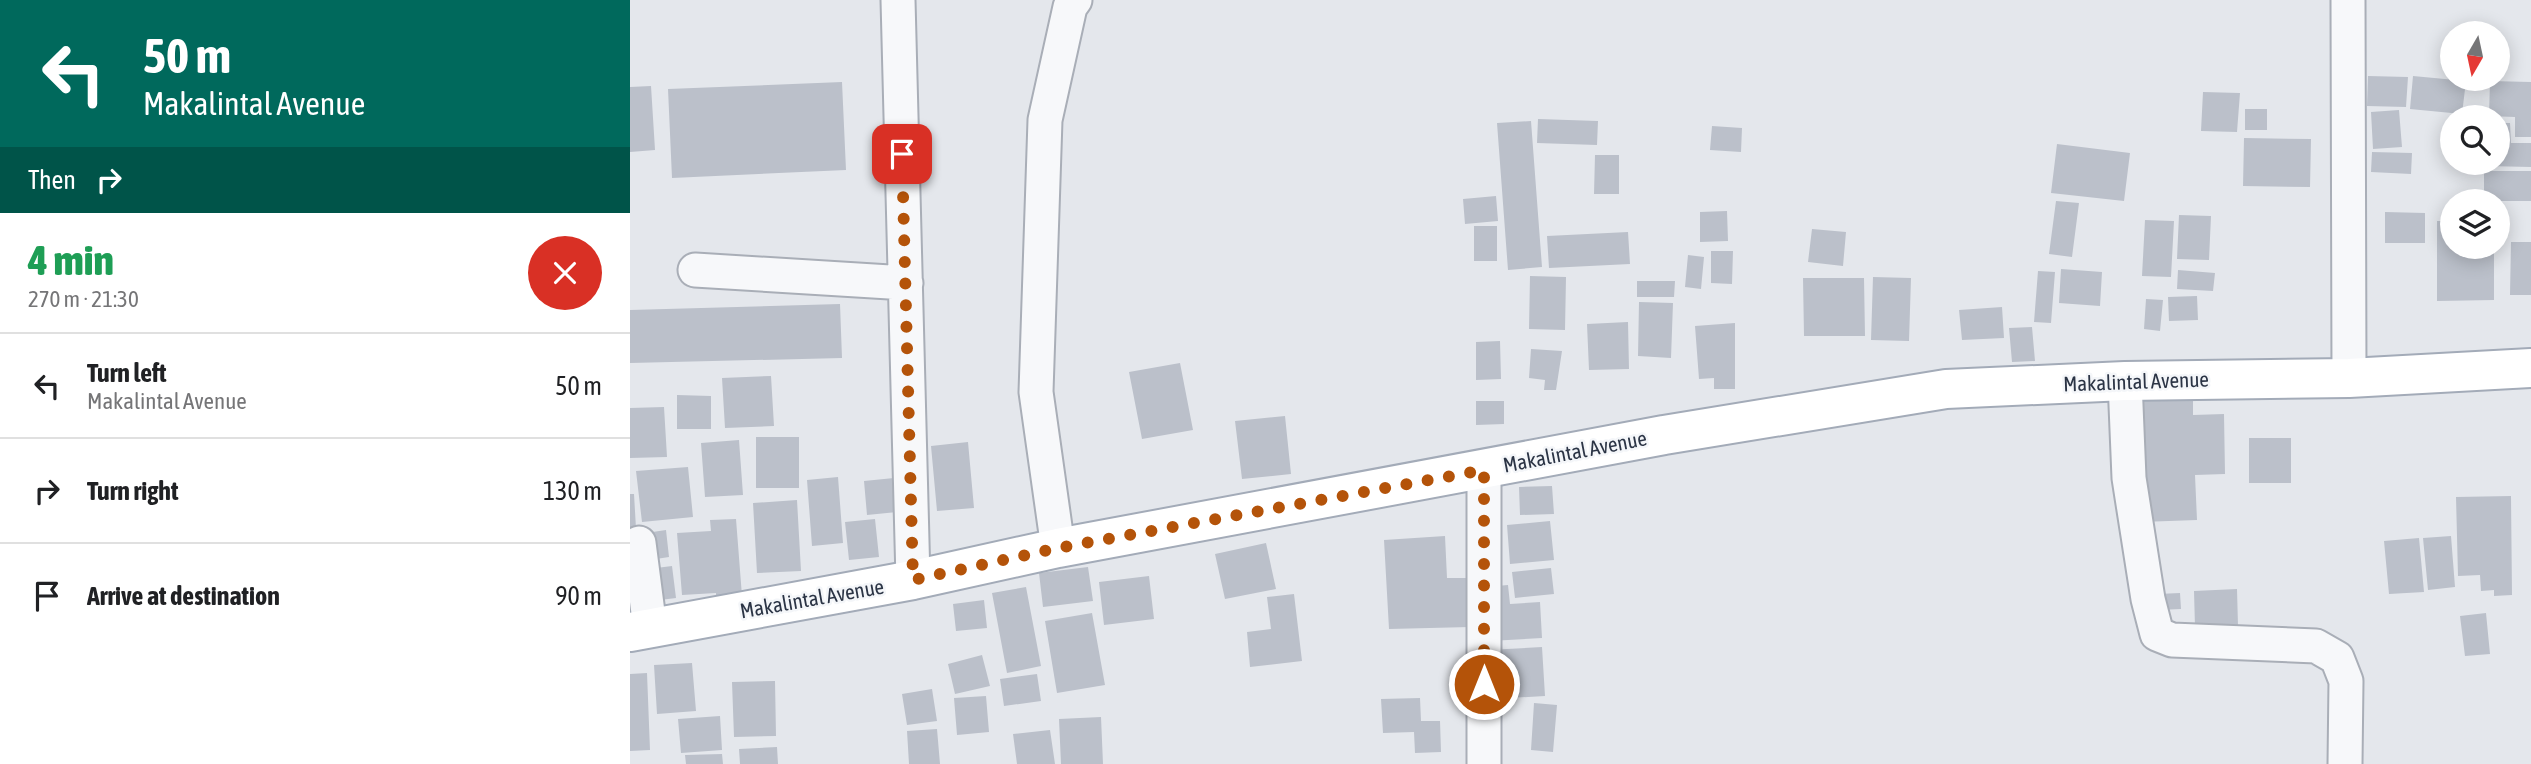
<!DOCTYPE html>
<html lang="en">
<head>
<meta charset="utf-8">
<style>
  body { margin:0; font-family:"Asap Condensed",sans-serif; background:#f6f6f6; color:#202124; height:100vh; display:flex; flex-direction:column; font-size:26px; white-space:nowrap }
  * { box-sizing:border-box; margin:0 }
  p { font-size:23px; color:#757577 }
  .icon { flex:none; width:38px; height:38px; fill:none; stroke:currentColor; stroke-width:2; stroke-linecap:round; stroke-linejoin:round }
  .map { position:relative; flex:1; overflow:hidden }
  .panel { display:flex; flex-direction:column; background:#fff; width:630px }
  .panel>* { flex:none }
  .banner { background:#00695c; color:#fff; overflow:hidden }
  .needle { width:46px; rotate:189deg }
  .tools { position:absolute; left:1810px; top:21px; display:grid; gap:14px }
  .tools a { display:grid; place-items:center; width:70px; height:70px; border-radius:50%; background:#fff; box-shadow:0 4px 18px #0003; font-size:35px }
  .pin { position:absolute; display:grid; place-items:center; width:60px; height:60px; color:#fff; margin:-30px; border-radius:14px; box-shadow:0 4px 10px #0006 }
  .me { position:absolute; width:77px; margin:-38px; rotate:0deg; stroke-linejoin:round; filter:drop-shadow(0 0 5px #0008) }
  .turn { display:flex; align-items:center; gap:24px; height:147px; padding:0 28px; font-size:32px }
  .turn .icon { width:91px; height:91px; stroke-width:2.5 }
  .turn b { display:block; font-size:49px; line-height:60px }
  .then { display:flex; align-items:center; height:66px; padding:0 28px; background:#0003; gap:14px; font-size:26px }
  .round { display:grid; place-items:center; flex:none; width:74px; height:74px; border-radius:37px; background:#f6f6f6 }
  .summary { display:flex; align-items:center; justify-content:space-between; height:119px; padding:0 28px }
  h1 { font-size:42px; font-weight:800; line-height:52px; color:#1e9e55 }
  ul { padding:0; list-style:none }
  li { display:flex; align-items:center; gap:21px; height:105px; padding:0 28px; border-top:2px solid #e0e0e0 }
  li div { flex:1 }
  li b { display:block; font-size:26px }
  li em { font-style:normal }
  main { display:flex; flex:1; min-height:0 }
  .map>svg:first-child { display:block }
  .building { fill:#bbc0ca }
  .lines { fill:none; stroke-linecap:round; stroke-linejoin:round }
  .minor-casing { stroke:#a9aeb7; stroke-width:37 }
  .major-casing { stroke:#a3abb8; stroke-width:42 }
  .minor { stroke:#f7f8fa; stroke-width:33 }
  .major { stroke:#fff; stroke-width:38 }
  .route { stroke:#b45309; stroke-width:12; stroke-dasharray:0 21.6 }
  .labels { text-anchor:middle; stroke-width:5; stroke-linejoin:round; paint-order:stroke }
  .street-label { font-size:21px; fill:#2b3445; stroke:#f4f6f9 }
</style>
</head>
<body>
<main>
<section class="panel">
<div class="banner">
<div class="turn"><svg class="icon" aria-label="left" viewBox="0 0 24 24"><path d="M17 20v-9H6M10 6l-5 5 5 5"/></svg><div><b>50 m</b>Makalintal Avenue</div></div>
<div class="then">Then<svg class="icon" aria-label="right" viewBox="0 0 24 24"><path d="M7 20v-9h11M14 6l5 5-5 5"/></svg></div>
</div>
<div class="summary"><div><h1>4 min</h1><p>270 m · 21:30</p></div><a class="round" style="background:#d93025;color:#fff"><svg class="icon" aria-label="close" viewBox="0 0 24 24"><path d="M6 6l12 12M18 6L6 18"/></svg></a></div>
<ul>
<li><svg class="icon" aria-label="left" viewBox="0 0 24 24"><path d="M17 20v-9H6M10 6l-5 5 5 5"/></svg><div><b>Turn left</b><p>Makalintal Avenue</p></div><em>50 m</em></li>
<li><svg class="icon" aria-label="right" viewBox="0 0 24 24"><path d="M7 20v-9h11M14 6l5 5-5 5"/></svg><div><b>Turn right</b></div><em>130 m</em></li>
<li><svg class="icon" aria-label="arrive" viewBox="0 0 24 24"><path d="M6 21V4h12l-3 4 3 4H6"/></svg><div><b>Arrive at destination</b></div><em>90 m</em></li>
</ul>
</section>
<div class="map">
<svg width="1901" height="764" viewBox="0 0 1901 764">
  <rect width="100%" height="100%" fill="#e4e7ec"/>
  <path class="building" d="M1738,76l40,1 -2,30 -39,-1z
    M1783,76l53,5 -4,33 -52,-5z
    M1860,81l41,1v55h-16v-20l-26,-1z
    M212,82l4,88 -174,8 -4,-89z
    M21,86l4,64 -25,2v-65z
    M1573,92l37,1 -3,39 -36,-1z
    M1615,109h22v21h-22z
    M1769,110l3,37 -29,2 -2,-37z
    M908,119l60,2 -1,24 -60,-2z
    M901,121l11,146 -34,3 -11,-147z
    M1867,123h13l1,20h20v24l-45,-1v-3h11z
    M1082,126l30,2 -1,24 -31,-2z
    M1614,138l67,1 -1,48 -67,-1z
    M1427,144l73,9 -6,48 -73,-8z
    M1742,152l40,1 -1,21 -40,-2z
    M965,155h24v39h-25z
    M1854,171h47v30h-47z
    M866,196l2,25 -33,3 -2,-25z
    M1426,201l23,2 -7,54 -23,-3z
    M1097,211l1,30 -28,1v-30z
    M1755,212l40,1v30h-40z
    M1549,215l32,1 -2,44 -32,-1z
    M1515,220l29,1 -3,56 -29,-1z
    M1807,221h15v26h42v53l-57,1z
    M844,226h23v35h-23z
    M1182,229l34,3 -3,34 -35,-4z
    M998,232l2,32 -81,4 -2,-32z
    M1881,242h20v53h-21z
    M1081,251h22l-1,33 -21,-1z
    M1058,255l16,2 -3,32 -16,-2z
    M1431,269l41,3 -2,34 -41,-3z
    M1548,270l37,3 -2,18 -36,-2z
    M1408,271l17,1 -4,51 -17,-1z
    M900,276l36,1 -1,53 -36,-1z
    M1243,277l38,1 -2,63 -38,-1z
    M1173,278h61l1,58h-61z
    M1007,281h38l-1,16h-37z
    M1567,296l1,24 -29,1 -1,-24z
    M1516,299l17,1 -3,31 -16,-2z
    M1009,302l34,1 -2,55 -33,-2z
    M210,304l2,54 -212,5v-53z
    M1372,307l2,31 -42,2 -3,-30z
    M998,322l1,47 -40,1 -2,-46z
    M1105,323v66h-21v-11l-15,1 -4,-53z
    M1402,327l3,34 -23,1 -3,-34z
    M870,341l1,38 -25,1v-38z
    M901,349l31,2 -6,39h-12l1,-10 -16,-2z
    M550,363l13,67 -51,9 -13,-67z
    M141,376l3,50 -49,2 -3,-50z
    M47,395l34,1v33h-34z
    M1563,397v18l31,-1 1,60 -30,1 2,45 -56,2 -5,-123z
    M846,401h28v23l-28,1z
    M34,407l3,50 -37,1v-50z
    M655,416l6,58 -49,5 -7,-58z
    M126,437h43v51h-43z
    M1619,438h42v45h-42z
    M109,440l4,55 -38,2 -4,-54z
    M338,442l6,66 -37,3 -6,-65z
    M58,467l5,50 -51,5 -6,-51z
    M208,477l5,66 -31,3 -5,-66z
    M264,478l3,34 -30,3 -3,-34z
    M922,486l2,28 -34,1 -1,-28z
    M0,494h4l5,86 -9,1z
    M1881,496l1,99 -18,1v-6l-13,1 -1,-16 -22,1 -2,-79z
    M167,500l4,71 -44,2 -4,-70z
    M106,519l6,77 -26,2v-5l-34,2 -5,-62 34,-2 -1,-11z
    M245,519l4,38 -30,3 -4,-38z
    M920,521l4,39 -44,4 -3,-39z
    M36,530l3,27 -26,4 -4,-27z
    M815,536l2,42h22l1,49 -81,2 -5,-89z
    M1821,536l4,51 -27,3 -5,-52z
    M1789,538l5,54 -35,2 -5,-53z
    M636,543l10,46 -51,10 -10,-45z
    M42,566l4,32 -24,3 -4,-32z
    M458,567l5,34 -50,6 -4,-34z
    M921,568l3,26 -39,4 -3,-26z
    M519,576l5,43 -50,6 -5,-43z
    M878,585l2,19 30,-2 2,36 -52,3 -5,-54z
    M396,587l15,79 -34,7 -15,-80z
    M1607,589l1,37 -43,1 -1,-36z
    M1550,593l1,16 -22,1 -1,-16z
    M664,594l8,67 -52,6 -3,-35 24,-3 -4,-32z
    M354,600l3,28 -31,3 -3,-27z
    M462,613l13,72 -48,8 -12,-72z
    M1856,613l4,41 -25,2 -5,-40z
    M912,647l3,49 -55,3 -2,-49z
    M352,655l8,31 -35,8 -7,-30z
    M62,663l4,48 -39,3 -3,-49z
    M17,673l3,77 -20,1v-77z
    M407,674l4,27 -37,5 -4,-27z
    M145,681l1,55 -42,1 -2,-55z
    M302,689l5,32 -30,4 -5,-31z
    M356,696l3,36 -32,3 -3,-37z
    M790,698l1,23h19l1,31 -26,1 -1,-21 -31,1 -2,-34z
    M904,703l23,2 -4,47 -22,-2z
    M90,716l2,34 -41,3 -3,-34z
    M471,717l2,47h-42l-2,-45z
    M307,729l3,35h-31l-2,-33z
    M420,730l5,34h-38l-4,-30z
    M147,747l1,17h-38l-1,-15z
    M92,754l1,10h-37l-1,-9z"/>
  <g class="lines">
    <defs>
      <path id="minor" d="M268,0l15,580
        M1718,0l1,378
        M65,270l211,13
        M1495,381l4,97 19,121 9,35 15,6 144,6 21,12 9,23 -1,83
        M854,470v294
        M9,543l11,85
        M428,548l-22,-156 9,-272 25,-113 5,-7"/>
      <path id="major" d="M0,632l283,-52 145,-32 606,-113 282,-46 179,-8 224,-3 182,-10"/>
    </defs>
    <use href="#minor" class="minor-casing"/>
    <use href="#major" class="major-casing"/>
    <use href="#minor" class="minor"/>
    <use href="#major" class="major"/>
  </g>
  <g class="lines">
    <path class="route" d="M272,154l11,426 145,-32 426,-78v214"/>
  </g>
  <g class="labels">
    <g class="street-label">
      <text transform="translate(1506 382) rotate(-2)" y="7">Makalintal Avenue</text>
      <text transform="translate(945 452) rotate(-11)" y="7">Makalintal Avenue</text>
      <text transform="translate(182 599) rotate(-10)" y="7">Makalintal Avenue</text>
    </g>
  </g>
</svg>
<div class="tools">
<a><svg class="needle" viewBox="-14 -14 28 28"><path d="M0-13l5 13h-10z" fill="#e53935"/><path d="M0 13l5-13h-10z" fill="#757577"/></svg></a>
<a><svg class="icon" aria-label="search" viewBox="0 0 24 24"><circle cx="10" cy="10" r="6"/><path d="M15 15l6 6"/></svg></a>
<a><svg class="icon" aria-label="layers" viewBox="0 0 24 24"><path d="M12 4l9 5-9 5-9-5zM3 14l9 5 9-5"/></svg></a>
</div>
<div class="pin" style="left:272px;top:154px;background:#d93025"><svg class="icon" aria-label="arrive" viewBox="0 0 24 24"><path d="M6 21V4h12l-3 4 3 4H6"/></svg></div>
<svg class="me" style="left:854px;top:684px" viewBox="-20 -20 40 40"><circle r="17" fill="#b45309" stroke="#fff" stroke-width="3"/><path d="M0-11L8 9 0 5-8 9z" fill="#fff"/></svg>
</div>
</main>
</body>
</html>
